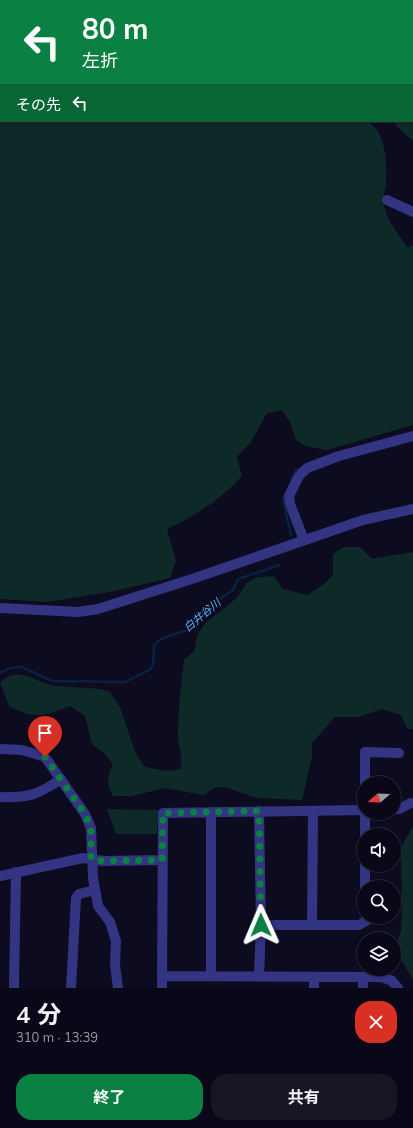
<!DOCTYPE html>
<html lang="ja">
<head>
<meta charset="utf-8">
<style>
  body { margin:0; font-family:Mulish,"Noto Sans JP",sans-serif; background:#181625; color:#f1f3f6; height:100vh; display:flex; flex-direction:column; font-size:15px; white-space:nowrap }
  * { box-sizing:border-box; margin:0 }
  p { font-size:13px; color:#999aa2 }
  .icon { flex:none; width:22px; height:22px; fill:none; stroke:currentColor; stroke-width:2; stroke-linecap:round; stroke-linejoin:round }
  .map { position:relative; height:988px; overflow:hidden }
  .panel { display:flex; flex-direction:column; background:#0a0818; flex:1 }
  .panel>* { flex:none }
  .hud { position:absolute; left:0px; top:0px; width:413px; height:122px; box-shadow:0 1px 3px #0004,0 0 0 1px #2a2937; background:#0b8043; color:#fff; overflow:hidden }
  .needle { width:26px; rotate:251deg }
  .tools { position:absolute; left:357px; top:776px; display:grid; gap:8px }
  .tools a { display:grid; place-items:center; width:44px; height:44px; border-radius:50%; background:#0a0818; box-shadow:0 1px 3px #0004,0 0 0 1px #2a2937; font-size:20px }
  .pin { position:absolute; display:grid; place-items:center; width:34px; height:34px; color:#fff; margin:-41px -17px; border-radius:50% 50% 50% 0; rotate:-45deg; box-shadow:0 0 4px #0007 }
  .pin .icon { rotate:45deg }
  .me { position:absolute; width:44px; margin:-22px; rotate:359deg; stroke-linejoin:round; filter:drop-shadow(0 0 3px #0008) }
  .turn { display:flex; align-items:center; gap:14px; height:84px; padding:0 16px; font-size:18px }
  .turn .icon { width:52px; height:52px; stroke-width:2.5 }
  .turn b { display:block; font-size:28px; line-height:34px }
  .then { display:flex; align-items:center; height:38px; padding:0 16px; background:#0003; gap:8px; font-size:15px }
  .round { display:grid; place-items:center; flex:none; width:42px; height:42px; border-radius:16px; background:#181625 }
  .summary { display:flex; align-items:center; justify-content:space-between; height:68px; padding:0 16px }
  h1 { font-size:24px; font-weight:700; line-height:30px }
  .action { display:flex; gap:8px; margin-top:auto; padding:8px 16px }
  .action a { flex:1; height:46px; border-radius:16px; background:#0b8043; color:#fff; font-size:16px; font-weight:700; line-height:46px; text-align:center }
  .action a+a { background:#181625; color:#f1f3f6 }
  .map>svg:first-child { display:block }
  .green { fill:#0e2a28 }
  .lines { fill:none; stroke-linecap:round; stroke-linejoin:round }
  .stream { stroke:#082142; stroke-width:2.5 }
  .minor { stroke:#333482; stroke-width:10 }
  .tertiary { stroke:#333482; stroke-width:10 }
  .route { stroke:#0b8043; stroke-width:7; stroke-dasharray:0 12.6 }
  .labels { text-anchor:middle; stroke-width:4; stroke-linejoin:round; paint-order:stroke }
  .water-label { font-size:11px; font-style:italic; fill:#58bbff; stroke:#0d0b20 }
</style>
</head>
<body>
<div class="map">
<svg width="413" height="988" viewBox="0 0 413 988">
  <rect width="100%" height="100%" fill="#0d0b20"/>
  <path class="green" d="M0,0h413v141l-16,-14 -3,-6h18v-120h-411v120h365c21,10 21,43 20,63 -1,7 -4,15 -2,22 3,15 15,29 24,42l5,-3v180l-86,25 -22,-4 -9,-6 -6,-18 -8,-12 -15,3 -16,29 -14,15 5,19c-21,23 -46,40 -75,53l9,32 -6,17 -55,13 -68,11 -47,-3z
    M344,547h16l12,12 41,-7v177h-6l-6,-14 -19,-6 -24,8h-23l-23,26v14l-10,43 -46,-2 -28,-10 -12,-1 -13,8 -38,-7 -33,8h-19c-7,-12 -6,-19 0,-31l-8,-11 -13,-10 -7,-28 -15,-10c-28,11 -34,14 -61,0l-9,-23c4,-3 8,-8 13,-8 12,-2 18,3 29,7 21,8 45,3 67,9l11,16 16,47 9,13 23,4 12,-2c4,-12 -2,-21 -2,-34 0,-25 3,-50 6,-75l11,-10c1,-30 24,-34 42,-53 7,-7 6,-14 16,-18 6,-3 15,-2 21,-3l9,13 24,6 17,-11 9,-9v-21z
    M107,809l51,1 -1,24h-41z
    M413,827v153l-11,-19 -5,-17 4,-13 1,-24 -1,-51 2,-13z"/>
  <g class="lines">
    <path class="stream" d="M291,535l-8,-35 13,-30 6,-3
      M0,673l10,-5 12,-1 30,14 73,1 26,-13 2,-5 1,-19 9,-7 24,-8 26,-26 20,-14 5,-11 42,-14"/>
    <path class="minor" d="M387,200l26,12
      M304,540l-14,-36 -1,-8 10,-20 8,-8 32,-12 74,-20
      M0,749l22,1 23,7 40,57 6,14 2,50 5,28 12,16 6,19 -1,24 3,23
      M365,783v-31l34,1
      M0,797c28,1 38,-2 61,-18
      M394,809h5l12,-6
      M211,812v164
      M365,813v22
      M365,865v22
      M0,876l83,-18 20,3 59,-1
      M261,925h98l7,-4v-4
      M312,925l1,-114
      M162,976l220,1 10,4 6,7
      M259,976l2,-51 -2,-114
      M314,977v11
      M14,988l2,-116
      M71,988l5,-90 3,-4 16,-4
      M162,988l1,-175 201,-3
      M363,988v-11"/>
    <path class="tertiary" d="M0,608l78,4 20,-3 97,-31 168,-58 50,-11"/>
  </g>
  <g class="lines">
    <path class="route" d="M45,757l40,57 6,14v31l11,2 60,-1 1,-47 96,-2 2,114"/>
  </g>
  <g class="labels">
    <g class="water-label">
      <text transform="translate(202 615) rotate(-40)" y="4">白井谷川</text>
    </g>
  </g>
</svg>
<div class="tools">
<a><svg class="needle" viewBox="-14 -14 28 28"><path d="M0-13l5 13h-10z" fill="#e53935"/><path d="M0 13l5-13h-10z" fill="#999aa2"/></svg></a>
<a><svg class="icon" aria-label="sound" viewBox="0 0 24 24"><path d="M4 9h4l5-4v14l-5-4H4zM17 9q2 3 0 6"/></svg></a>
<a><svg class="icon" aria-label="search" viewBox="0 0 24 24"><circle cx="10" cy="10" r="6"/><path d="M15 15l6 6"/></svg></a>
<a><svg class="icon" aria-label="layers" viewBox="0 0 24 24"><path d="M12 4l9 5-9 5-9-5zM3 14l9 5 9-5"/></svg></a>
</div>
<div class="pin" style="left:45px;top:757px;background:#d93025"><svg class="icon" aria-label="arrive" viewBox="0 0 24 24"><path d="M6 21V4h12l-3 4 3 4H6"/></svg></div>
<svg class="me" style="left:261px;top:925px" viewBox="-20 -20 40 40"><path d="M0-17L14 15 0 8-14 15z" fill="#0b8043" stroke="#fff" stroke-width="4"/></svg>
<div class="hud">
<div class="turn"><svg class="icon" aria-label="left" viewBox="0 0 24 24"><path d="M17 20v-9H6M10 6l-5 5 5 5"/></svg><div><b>80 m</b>左折</div></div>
<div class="then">その先<svg class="icon" aria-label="left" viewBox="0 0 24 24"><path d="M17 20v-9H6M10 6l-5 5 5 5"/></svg></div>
</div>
</div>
<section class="panel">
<div class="summary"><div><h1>4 分</h1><p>310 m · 13:39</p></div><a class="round" style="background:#d93025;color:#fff"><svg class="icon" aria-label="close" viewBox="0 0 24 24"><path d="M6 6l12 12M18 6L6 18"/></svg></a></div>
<div class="action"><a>終了</a><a>共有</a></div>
</section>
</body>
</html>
